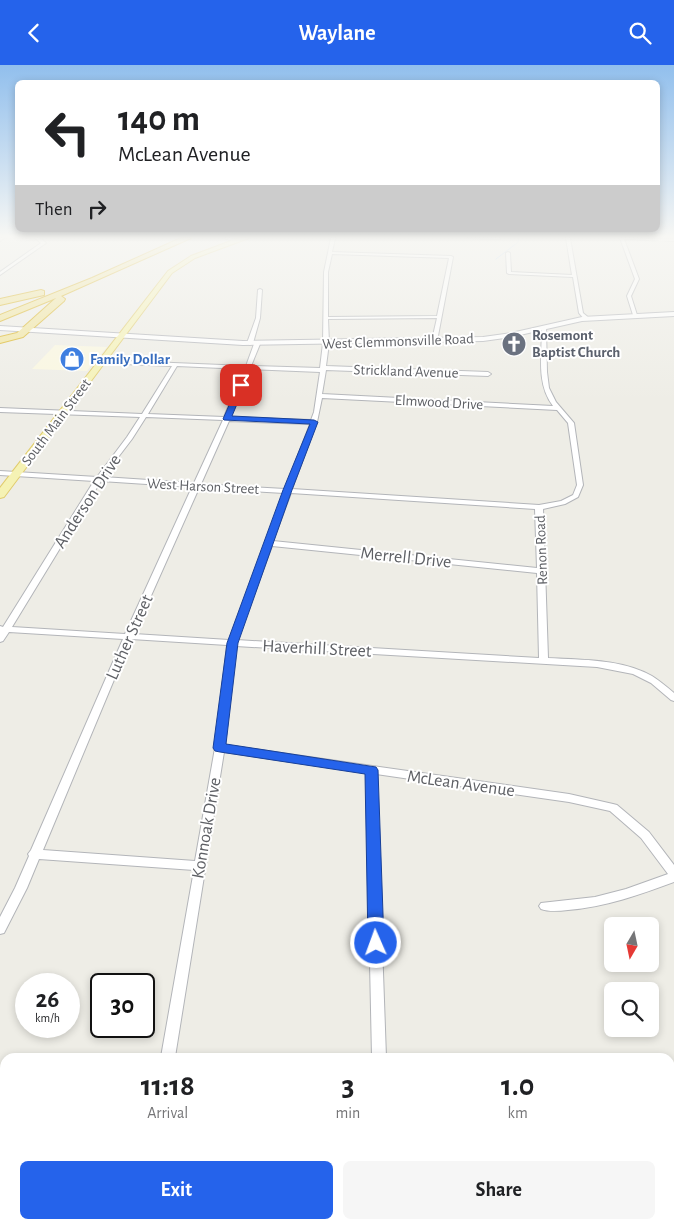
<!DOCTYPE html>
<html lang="en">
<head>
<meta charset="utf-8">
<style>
  body { margin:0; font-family:"Alegreya Sans",sans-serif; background:#f6f6f6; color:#202124; height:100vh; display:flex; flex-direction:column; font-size:19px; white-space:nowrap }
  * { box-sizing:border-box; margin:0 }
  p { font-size:16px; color:#757577 }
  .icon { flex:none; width:28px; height:28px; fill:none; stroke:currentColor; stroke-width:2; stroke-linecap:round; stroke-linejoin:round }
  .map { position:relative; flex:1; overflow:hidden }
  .side { position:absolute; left:0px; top:988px; width:675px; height:176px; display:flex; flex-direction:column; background:#fff; border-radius:15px 15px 0 0; box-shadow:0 2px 8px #0003 }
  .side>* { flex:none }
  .hud { position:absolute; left:15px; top:15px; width:645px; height:152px; border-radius:8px; box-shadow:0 2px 8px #0003; background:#fff; color:#202124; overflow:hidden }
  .needle { width:32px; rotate:189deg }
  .tools { position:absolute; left:604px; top:852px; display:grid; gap:10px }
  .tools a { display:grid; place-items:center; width:55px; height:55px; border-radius:8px; background:#fff; box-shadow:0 2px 8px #0003; font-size:25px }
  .speed { position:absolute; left:15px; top:908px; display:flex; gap:10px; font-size:25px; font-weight:700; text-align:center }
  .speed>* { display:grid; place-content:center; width:65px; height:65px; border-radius:50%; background:#fff; box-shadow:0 2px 8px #0003; line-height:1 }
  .speed small { font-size:12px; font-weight:400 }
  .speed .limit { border:2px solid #111; border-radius:8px; background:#fff; color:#111 }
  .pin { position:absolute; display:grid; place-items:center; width:42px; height:42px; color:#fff; margin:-21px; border-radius:10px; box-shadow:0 2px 8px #0006 }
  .me { position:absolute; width:55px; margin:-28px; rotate:358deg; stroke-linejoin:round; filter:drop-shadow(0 0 4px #0008) }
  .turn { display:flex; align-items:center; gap:18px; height:105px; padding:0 20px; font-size:22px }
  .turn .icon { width:65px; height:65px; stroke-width:2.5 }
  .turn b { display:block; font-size:35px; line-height:42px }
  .then { display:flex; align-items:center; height:48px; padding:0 20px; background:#0003; gap:10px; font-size:19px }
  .eta { display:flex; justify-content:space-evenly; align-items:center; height:85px; text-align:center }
  .eta b { font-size:30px; font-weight:700; line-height:35px }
  .primary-button { display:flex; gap:10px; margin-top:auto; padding:10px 20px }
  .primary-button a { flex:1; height:58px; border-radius:8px; background:#2563eb; color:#fff; font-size:20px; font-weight:700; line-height:58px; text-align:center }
  .primary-button a+a { background:#f6f6f6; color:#202124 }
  header { display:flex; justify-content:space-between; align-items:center; height:65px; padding:0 20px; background:#2563eb; color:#fff; font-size:22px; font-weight:700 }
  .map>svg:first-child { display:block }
  .commercial { fill:#faf7e0 }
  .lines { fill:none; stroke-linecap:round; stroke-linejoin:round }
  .stream { stroke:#b0cff5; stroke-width:1 }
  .street-casing { stroke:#b3b5b9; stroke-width:2 }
  .secondary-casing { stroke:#b5b7bc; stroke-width:2 }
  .primary-casing { stroke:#e1cc6d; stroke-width:2 }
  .highway-casing { stroke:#d9b21c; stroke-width:2 }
  .street { fill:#fff; fill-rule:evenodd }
  .secondary { fill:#fff; fill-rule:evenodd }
  .primary { fill:#f5f2b4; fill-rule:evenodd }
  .highway { fill:#f0e49b; fill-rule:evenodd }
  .route { fill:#2563eb; stroke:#184099 }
  .labels { text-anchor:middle; stroke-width:4; stroke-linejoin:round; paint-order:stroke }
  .far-worship-label { font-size:15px; font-weight:bold; fill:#5b616d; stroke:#fff; text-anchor:start }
  .far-street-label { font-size:15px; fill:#5e6065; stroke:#fff }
  .far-shop-label { font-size:15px; font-weight:bold; fill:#366cbe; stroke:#fff; text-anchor:start }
  .street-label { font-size:18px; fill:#5e6065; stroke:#fff }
</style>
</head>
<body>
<header><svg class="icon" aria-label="back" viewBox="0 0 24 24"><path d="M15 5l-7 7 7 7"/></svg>Waylane<svg class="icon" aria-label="search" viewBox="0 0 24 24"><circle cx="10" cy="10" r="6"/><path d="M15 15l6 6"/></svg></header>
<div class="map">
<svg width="674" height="1163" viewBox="0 0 674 1163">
  <rect width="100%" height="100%" fill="#eeede6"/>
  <path class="commercial" d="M55,280l52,2 -20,24 -55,-2z"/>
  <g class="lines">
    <path class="stream" d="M496,194l21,-16 2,-3 -2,-2"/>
    <defs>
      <path id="street" d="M0,173h4l-4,3z
        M35,173h5l6,5 -46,32v-3l41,-29z
        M224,173h7l7,3 -2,1z
        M331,173h4l-3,14 119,4 2,1 -16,84 -5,-1 5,-22 -109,1 1,24 -3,23 162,6 3,2 -3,2 -162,-6 -4,24 231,12c-17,-22 -11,-52 -11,-78l4,-1 1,45 2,16 7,14 18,21 9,62 -5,12 -13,7 -22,5 5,149c35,2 74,1 104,18 8,5 15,11 22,17v8l-3,-1 -20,-17 -18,-9 -36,-7 -361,-21 -11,99 344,49 44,10 4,1 32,27 25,33v17c-35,13 -69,25 -106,28 -9,1 -19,2 -27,-1l-2,-3 2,-3 54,-6 31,-8 42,-15 -27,-36 -31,-27 -41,-9 -193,-28 10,283h-14l-6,-284 -142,-21 -49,305h-14l33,-187 -155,-11 -12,29 -23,45 -4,1v-17l15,-29 14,-32 -1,-2 3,-4 92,-211 -114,-7 -6,9 -3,1v-16l3,1 91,-146 -94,-6v-4l97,6 30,-40 13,-20 -140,-5v-4l142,6 30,-48 -73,-3 -1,-1 3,-2 145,6 8,-22 3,-2 3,2 -9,22 69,2 3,-25 1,-71zM332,189l117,4 -12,58 -109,1v-45zM177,301l67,3 -20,48 -76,-3zM250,304l70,3 -6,40 -3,8 -81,-3zM322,333l235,12 11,13 9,62 -4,10 -12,6 -22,4 -247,-16 25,-67zM146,352l77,3 -29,63 -91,-6 29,-38zM229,356l81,3 -25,65 -84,-5zM101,416l91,6 -67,147 -113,-7zM199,423l85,5 -55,147 -95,-6zM291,428l244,16 2,59 -264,-27zM272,481l265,27 2,85 -302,-18zM131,574l96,6 -12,103 -20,113 -152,-11z
        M467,173h34l-2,1z
        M566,173h4l13,75 6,5v2h-4l-6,-7 -6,-36 -64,-3 -2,-1 -1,-20 2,-1 2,1 1,19 61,3z
        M620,173l54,1v2l-50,-2 15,40 -8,17 6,19 -2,1 -2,-1 -6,-19 8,-17z
        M260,224l2,1 -2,28 -7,25 -3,2 -3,-2 9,-25 2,-28z
        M5,1152v7h21l2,4h-27l-1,-6 1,-4z
        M119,1159h16l-1,4h-16z
        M360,1159h16l-1,4h-16z"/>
      <path id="secondary" d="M674,247v4l-92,5 -71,16 -28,4 -240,4 -243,-15v-4l243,15 240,-4 28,-4 71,-16z"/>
      <path id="primary" d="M239,173h10l-54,20 -23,15 -168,224 -4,1v-10l168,-217 23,-15z"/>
      <path id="highway" d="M181,173h10l-130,58 4,3 -1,2 -41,36 -23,6v-6l17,-4 39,-35 -56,23v-6l92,-37z
        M41,225l3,1v4l-44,10v-6z"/>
    </defs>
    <use href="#street" class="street-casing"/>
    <use href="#secondary" class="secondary-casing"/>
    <use href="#primary" class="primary-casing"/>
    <use href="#highway" class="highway-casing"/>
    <use href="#street" class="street"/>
    <use href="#secondary" class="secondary"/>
    <use href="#primary" class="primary"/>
    <use href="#highway" class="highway"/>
  </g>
  <linearGradient id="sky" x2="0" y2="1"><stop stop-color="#91bfed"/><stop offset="0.51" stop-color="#f7f7f4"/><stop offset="1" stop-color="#f7f7f4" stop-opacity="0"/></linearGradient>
  <rect width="674" height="336" fill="url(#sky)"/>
  <path class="route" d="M241,317l4,3 -13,31 82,4 4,2 -26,68 -54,153 -12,101 150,23 2,3 6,173 -2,4 -6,2 -6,-2 -2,-4 -3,-169 -145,-22 -5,-1 -2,-3 14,-105 56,-153 27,-66 -86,-4 -1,-1 15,-34z"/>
  <defs>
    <symbol id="church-disc" viewBox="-11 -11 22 22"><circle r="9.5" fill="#6b7280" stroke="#fff"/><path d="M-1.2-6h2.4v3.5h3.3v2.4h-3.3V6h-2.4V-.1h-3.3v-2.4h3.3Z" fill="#fff"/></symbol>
    <symbol id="shop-disc" viewBox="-11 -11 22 22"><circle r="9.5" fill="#3f7fe0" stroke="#fff"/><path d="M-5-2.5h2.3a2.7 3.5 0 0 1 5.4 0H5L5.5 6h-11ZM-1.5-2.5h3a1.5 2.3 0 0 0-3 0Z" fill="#fff"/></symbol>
  </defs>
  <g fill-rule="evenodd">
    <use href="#church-disc" x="500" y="265" width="28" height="28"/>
    <use href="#shop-disc" x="58" y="280" width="28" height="28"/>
  </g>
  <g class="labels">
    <g class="far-worship-label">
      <text x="532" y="275">Rosemont<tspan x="532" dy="17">Baptist Church</tspan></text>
    </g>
    <g class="far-street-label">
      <text transform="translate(398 276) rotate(-2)" y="5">West Clemmonsville Road</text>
      <text transform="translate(406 306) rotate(2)" y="5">Strickland Avenue</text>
      <text transform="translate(439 337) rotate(3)" y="5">Elmwood Drive</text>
      <text transform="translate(56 357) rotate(-53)" y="5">South Main Street</text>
      <text transform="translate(203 421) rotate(3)" y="5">West Harson Street</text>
      <text transform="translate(541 485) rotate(-92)" y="5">Renon Road</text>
    </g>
    <g class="far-shop-label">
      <text x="90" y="299">Family Dollar</text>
    </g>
    <g class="street-label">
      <text transform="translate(87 436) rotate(-57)" y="6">Anderson Drive</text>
      <text transform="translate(406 492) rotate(6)" y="6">Merrell Drive</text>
      <text transform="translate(129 572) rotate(-66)" y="6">Luther Street</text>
      <text transform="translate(317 583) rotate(3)" y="6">Haverhill Street</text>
      <text transform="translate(461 718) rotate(8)" y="6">McLean Avenue</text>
      <text transform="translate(206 763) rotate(-80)" y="6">Konnoak Drive</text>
    </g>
  </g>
</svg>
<div class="tools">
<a><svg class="needle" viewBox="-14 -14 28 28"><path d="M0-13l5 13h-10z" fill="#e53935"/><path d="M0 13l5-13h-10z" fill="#757577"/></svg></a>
<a><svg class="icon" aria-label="search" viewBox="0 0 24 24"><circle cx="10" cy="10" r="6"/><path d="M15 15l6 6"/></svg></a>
</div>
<div class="speed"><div>26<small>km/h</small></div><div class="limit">30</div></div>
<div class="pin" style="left:241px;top:320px;background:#d93025"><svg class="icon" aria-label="arrive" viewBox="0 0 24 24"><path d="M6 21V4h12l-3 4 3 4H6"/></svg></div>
<svg class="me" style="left:376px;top:878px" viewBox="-20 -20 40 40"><circle r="17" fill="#2563eb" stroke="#fff" stroke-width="3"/><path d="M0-11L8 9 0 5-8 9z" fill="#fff"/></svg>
<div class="hud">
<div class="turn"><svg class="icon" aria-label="left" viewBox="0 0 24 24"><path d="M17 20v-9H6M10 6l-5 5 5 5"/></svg><div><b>140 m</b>McLean Avenue</div></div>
<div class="then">Then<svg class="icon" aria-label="right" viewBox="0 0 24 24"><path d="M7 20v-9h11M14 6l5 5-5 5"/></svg></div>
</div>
<section class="side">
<div class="eta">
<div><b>11:18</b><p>Arrival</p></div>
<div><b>3</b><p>min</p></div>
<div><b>1.0</b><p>km</p></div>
</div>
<div class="primary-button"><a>Exit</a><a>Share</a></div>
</section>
</div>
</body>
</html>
